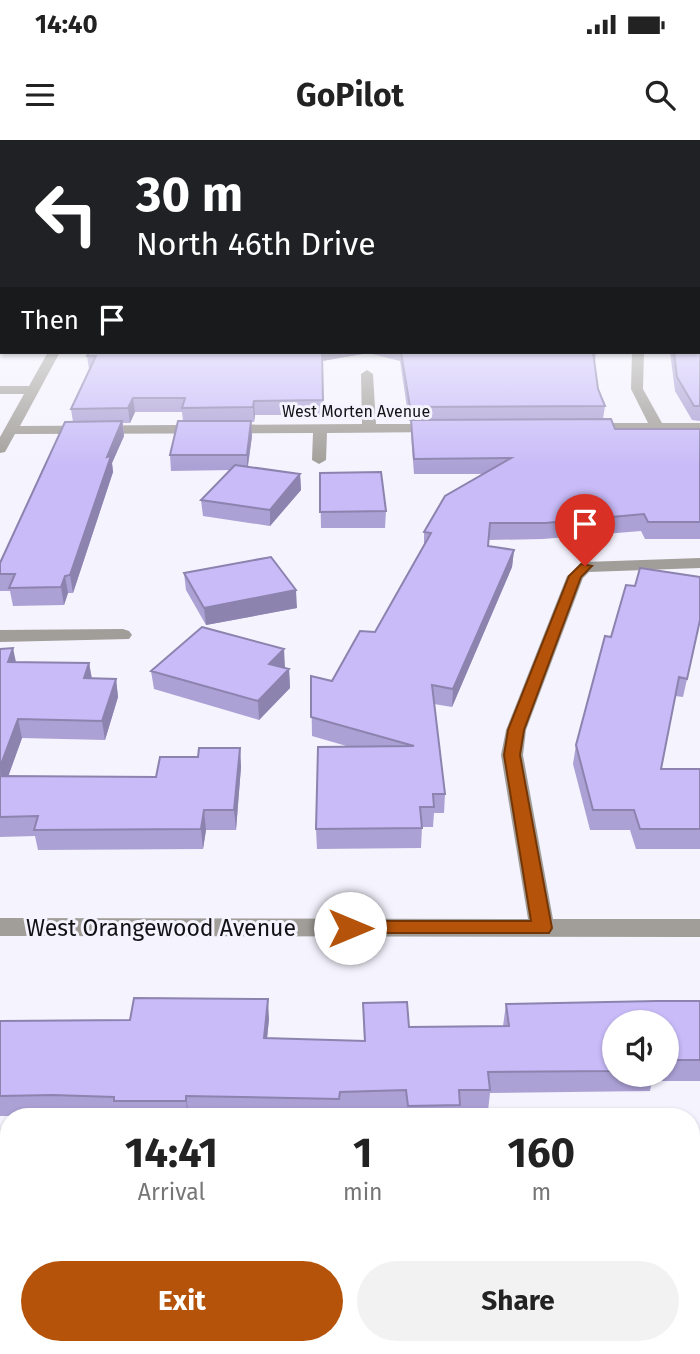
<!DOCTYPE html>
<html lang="en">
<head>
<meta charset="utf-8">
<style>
  body { margin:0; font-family:"Fira Sans",sans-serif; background:#f2f2f2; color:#222; height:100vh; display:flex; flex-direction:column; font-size:26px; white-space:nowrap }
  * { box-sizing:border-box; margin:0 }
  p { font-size:23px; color:#767676 }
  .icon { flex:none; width:38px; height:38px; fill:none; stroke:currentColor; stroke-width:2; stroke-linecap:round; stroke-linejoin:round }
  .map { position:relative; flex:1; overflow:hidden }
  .side { position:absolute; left:0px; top:968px; width:700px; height:247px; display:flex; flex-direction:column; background:#fff; border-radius:28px 28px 0 0; box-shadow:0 2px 5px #0004 }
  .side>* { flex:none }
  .banner { position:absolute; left:0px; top:0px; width:700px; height:214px; box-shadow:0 2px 5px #0004; background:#202124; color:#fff; overflow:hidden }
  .fabs { position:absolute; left:602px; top:870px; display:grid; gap:14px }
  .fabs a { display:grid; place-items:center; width:77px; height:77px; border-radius:50%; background:#fff; box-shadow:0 2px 5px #0004; font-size:35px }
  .pin { position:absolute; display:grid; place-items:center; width:60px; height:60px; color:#fff; margin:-72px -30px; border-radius:50% 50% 50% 0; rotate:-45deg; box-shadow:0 0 7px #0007 }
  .pin .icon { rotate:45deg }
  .me { position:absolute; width:77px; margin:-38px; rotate:90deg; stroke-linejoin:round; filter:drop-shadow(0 0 5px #0008) }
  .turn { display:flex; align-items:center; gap:24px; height:147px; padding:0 21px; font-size:32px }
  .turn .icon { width:91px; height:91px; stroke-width:2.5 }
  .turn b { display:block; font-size:49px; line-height:60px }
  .then { display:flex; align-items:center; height:66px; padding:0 21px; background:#0003; gap:14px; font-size:26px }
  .eta { display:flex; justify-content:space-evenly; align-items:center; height:119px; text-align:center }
  .eta b { font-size:42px; font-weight:700; line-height:49px }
  .primary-button { display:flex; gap:14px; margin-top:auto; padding:14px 21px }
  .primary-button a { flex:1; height:80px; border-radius:42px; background:#b45309; color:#fff; font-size:28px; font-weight:700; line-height:80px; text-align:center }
  .primary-button a+a { background:#f2f2f2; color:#222 }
  .status { display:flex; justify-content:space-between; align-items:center; height:49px; padding:0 35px; background:#fff; direction:ltr }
  .status svg { height:19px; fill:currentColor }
  header { display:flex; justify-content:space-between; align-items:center; height:91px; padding:0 21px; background:#fff; font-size:32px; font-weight:700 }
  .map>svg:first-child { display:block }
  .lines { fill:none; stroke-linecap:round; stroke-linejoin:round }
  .minor { fill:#a19e99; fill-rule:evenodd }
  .wall { fill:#aca1d5; fill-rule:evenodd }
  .shaded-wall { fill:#8c83ae }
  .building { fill:#c8bbf8; stroke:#8c83ae; stroke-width:2 }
  .route { fill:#b45309; stroke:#753606; stroke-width:2 }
  .labels { text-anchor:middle; stroke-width:6; stroke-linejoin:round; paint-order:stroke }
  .far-street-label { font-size:16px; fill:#121216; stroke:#f5f3fe }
  .near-street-label { font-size:23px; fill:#121216; stroke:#f5f3fe }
</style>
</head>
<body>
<div class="status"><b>14:40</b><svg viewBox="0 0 49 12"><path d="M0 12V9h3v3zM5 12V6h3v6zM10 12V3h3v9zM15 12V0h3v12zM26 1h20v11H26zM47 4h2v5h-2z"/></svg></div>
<header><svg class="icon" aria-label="menu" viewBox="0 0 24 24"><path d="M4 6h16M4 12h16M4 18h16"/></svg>GoPilot<svg class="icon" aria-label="search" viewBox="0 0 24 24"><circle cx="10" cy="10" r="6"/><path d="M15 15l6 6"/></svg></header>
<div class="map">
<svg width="700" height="1214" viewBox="0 0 700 1214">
  <rect width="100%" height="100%" fill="#f5f3fe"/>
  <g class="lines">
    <path class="minor" d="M48,212h12l-40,74 342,-2 -1,-50 6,-4 6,4 3,50h63l7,4 -7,4 -112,1 -1,27 -7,4 -7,-4 1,-27 -298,1 -10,18 -5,1v-16l24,-43h-24v-8h29z
      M632,212h12l-1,37 19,34h38v8l-118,-1v-6l5,-1h61l-17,-34z
      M700,418v10l-111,4 -6,6 -57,152 -3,25 30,164h147v18l-700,-1v-18l528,1 -27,-164 5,-25 61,-154 18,-14z
      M123,489l6,2 3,4 -3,4 -129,3v-12z"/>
  </g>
  <path class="wall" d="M700,157v124l-8,-1 -17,-29 -5,-39h28z
    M89,212h507l-1,10h-1l4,27 7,17 -2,13 12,10 85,-1v111h-55l-4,-8 -98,8 -54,1 -1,6 26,4 -2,17 -60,140 -18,-3 11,90 -1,19h-10l-1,14h-11l-1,21 -104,1 -1,-20 34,-82 -38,-11 -1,-60 21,5 43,-49 49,-86v-14l60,-58h-70l-3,-39v-14h-2l-9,-60 -32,-8 -46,8 1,54h-68l-1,7h-3l1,14 -4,31 52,7 1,16 -31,36 -67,-10 -2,-16 30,-30 -60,1 -1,-16 13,-34 -1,-9h-47l-5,11h-7l1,13 -12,27 1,9 -40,121h-5l-4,12 -51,1 -3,-15h-10v-28l73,-141 -2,-13 18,-40 -2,-13z
    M320,333l66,38 -1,17h-64z
    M184,433l113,35 -91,17 -20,-35z
    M700,481l-17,76 -8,-1 -14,73h39v80h-64l-6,-19h-40l-17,-66 3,-19 35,-108z
    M0,509l16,13 73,1 3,15 24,1 2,18 -13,43 -83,-2 -14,39h148l42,-20 42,-9 1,19 -5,63h-30l-3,19 -165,1 -3,-14 -35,1z
    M285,527l-1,1 5,1 1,19 -31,32 -105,-31 -3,-18z
    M700,861v80h-48l-2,10 -160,2 -2,18h-28l-1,5h-53l-1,-5 -65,1v4h-340v-95l269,-2 -2,19 97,3 -1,-38 46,24 94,-1 3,-22zM614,882h53v52h-53z
    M700,1113v35l-9,-9v-8l5,-15z
    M700,1162v31l-9,-9 7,-20z
    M388,1206h176l4,8h-177z"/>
  <path class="shaded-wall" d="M2,185v16l-2,2v-16z
    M322,212h46v1l-46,8z
    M133,258l2,14 -5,11 -2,-15z
    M254,261l1,14 -1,7 -1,-15z
    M122,281l2,15 -12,27 1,9 -40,121 -3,-18 37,-118z
    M251,281l1,15 -5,34v-15z
    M300,334l1,16 -31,36v-16z
    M514,410l-2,17 -60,140 1,-18z
    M65,436l3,17 -4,12 -3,-18z
    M296,450l1,18 -91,17 -2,-17z
    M13,508l4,19 -9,-5z
    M284,509l1,18 -15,15 -1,-18z
    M89,523l3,18 -8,-3z
    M289,529l1,19 -31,32 -1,-19z
    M116,539l2,18 -13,43 -3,-19z
    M18,579l4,19 -21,58 -1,-29z
    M240,608l1,19 -5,63 -2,-20z
    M204,670l2,20 -3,19 -2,-20z
    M268,859l1,20 -4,39 -1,-20z
    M186,956l3,20h-1l-2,-15z"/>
  <path class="building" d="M0,157h2v28l-2,2z
    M698,157h2v109h-6l-17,-29 -3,-25h24z
    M89,212h233l1,48 -69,1 -1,6 -71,1 3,-10h-52l-5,10 -57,1 25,-53h-9z
    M401,212h192l5,37 7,17 -195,1z
    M611,279l4,10h85v93h-52l-4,-8 -99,9h-55l-2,23 26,4 -61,139 -21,-4 13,109h-12l1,13h-14l2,21 -106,1 2,-82 96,-1 -103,-29v-41l21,5 28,-50 15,1 56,-99 -7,-1 21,-36 66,-38 -97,1 -3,-39z
    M122,281l-15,36 4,-1 -41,119 -5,1 -4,11 -52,1 6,-14h-15v-11l65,-141z
    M178,281h73l-4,34h-77z
    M235,325l65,9 -30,36 -69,-10z
    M381,332l5,39 -66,1v-39z
    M271,417l25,33 -92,18 -20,-35z
    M640,428l60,9v43l-13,59 -8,-2 -18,92h39v60h-60l-6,-19h-41l-17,-65 29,-109 6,1 15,-52 9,1z
    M202,487l82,22 -15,15 20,5 -31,32 -107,-30z
    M13,508l-5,14 81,1 -5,15 32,1 -14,42 -84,-2 -18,48v-118z
    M199,608h41l-6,62h-30l-3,19 -167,1 4,-14 -38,1v-41l156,1 4,-20h38z
    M134,858l134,1 -4,39 101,3 -2,-38 44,-1 2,25 100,-1 -3,-22 151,-3h43v59h-33v-38h-53v49l-126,1 2,18h-31l1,15 -52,1 -2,-16 -66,2 -1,7 -153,-3v5h-72v-4l-62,-2 -52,1v-75l130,-1z
    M0,1070l5,12 4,-2v126h128l4,8h-116l-1,-3 -5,3h-19z
    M397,1206h167l4,8h-168z"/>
  <linearGradient id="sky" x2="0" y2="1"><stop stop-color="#a2bff1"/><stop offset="0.48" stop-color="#fafaff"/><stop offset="1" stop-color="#fafaff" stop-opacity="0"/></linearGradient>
  <rect width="700" height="327" fill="url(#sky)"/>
  <path class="route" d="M581,424l11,2 -11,11 -57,153 -4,25 32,173 -3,5h-206l-3,-5 3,-5 7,-2h181l-27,-166 4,-25 61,-154z"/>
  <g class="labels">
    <g class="far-street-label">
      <text x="356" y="277">West Morten Avenue</text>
    </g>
    <g class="near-street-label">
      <text x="161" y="796">West Orangewood Avenue</text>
    </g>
  </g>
</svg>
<div class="fabs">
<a><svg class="icon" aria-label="sound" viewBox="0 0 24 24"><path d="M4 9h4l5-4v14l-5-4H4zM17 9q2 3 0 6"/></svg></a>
</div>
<div class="pin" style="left:585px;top:426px;background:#d93025"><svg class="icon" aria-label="arrive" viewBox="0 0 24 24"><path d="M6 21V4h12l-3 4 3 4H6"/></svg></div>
<svg class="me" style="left:350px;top:788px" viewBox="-20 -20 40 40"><circle r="19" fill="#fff"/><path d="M0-13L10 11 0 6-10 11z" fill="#b45309"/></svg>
<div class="banner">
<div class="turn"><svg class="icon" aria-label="left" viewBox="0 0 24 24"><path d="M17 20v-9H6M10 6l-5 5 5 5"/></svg><div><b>30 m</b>North 46th Drive</div></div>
<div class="then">Then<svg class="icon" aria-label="arrive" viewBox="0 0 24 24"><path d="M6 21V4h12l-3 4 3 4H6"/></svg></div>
</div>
<section class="side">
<div class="eta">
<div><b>14:41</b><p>Arrival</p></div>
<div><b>1</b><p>min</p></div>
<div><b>160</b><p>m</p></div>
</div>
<div class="primary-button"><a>Exit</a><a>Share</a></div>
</section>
</div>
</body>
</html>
